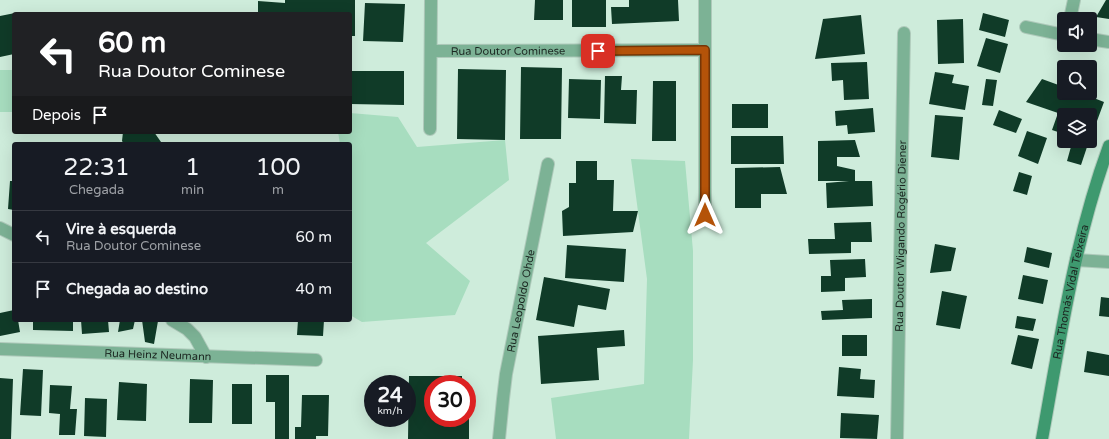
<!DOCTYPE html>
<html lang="pt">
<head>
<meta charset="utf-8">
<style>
  body { margin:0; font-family:"Varela Round",sans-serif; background:#242831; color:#f1f3f6; height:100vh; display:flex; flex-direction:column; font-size:15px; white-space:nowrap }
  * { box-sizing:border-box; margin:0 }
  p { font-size:13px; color:#9ea1a6 }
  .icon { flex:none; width:22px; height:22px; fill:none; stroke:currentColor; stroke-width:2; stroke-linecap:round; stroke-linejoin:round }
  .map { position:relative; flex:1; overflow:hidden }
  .details { position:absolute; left:12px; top:142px; width:340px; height:180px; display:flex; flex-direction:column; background:#171b24; border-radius:4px; box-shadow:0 4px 16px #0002 }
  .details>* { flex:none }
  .hud { position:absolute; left:12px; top:12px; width:340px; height:122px; border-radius:4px; box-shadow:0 4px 16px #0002; background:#202124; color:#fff; overflow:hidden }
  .tools { position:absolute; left:1057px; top:12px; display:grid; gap:8px }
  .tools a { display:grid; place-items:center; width:40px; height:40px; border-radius:4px; background:#171b24; box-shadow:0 4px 16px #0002; font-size:20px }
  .speed { position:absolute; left:364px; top:375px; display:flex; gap:8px; font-size:20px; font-weight:700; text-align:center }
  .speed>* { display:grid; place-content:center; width:52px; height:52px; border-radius:50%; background:#171b24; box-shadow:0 4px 16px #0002; line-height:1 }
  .speed small { font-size:10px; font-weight:400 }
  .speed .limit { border:6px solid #d22; background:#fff; color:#111 }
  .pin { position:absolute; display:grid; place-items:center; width:34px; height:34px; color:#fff; margin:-17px; border-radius:8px; box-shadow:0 2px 6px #0006 }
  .me { position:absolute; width:44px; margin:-22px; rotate:0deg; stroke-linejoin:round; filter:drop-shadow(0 0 3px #0008) }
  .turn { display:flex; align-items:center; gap:14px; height:84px; padding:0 20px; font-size:18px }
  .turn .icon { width:52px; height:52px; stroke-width:2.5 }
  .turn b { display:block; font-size:28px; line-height:34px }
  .then { display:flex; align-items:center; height:38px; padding:0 20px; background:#0003; gap:8px; font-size:15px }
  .eta { display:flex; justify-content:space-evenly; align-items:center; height:68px; text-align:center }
  .eta b { font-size:24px; font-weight:600; line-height:28px }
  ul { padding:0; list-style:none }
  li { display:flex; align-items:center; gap:12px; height:52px; padding:0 20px; border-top:1px solid #363941 }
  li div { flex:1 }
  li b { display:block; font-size:15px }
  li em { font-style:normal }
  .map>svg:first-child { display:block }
  .green { fill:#a7ddbf }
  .building { fill:#103b28 }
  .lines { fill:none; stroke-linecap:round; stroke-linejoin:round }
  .minor-casing { stroke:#aec9ba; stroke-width:14 }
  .secondary-casing { stroke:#aec9ba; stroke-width:14 }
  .minor { stroke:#7cb295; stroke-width:12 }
  .secondary { stroke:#3e996f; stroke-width:12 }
  .route-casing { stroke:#753606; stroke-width:10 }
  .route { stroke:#b45309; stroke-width:7 }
  .labels { text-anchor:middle; stroke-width:4; stroke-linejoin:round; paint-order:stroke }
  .street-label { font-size:11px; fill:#1c2822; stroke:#dbf9e8 }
</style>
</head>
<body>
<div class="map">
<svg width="1109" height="439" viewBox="0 0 1109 439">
  <rect width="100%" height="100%" fill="#ceecdb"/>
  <path class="green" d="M0,70h14v42h-14z
    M350,113l48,4 19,30 88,-7 4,40 -83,63 44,38 -15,34 -93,7 -12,-7v-171h-10l-2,-12h12z
    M631,159l54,2 8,90v109l-4,79h-133l-5,-41 93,-14 3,-105z"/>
  <path class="building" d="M285,0h70v36h-5v-22h-92v-13l27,2z
    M535,0h28v20h-29z
    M572,0h34v27h-34z
    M629,0h49l1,21 -67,3 -1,-17h18z
    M1106,0h3v19l-13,-2z
    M365,3l40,1 -2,38 -40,-1z
    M20,12v2h-6v40l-14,3v-41z
    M983,13l26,7 -4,17 -26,-7z
    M861,15l4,39 -50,5 8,-40z
    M963,19l1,44 -26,1 -1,-44z
    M986,38l22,6 -8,29 -23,-7z
    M867,62l2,37 -25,1 -1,-20 -11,1 -1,-18z
    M521,67l41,1 -1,71h-41z
    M458,69l48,1 -1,70 -48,-1z
    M350,71h54v34l-54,-1z
    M935,72l19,3 -2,8 17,3 -4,24 -36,-6z
    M605,76h17l-1,14h16l-1,34 -32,-1z
    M569,79l32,1 -1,39 -32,-1z
    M986,79l11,1 -4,26 -11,-1z
    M1042,79l22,8v6h17l23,9 -14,38v-25h-26v19l-12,-4 6,-17 -32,-11z
    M653,81h23v60h-24z
    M732,104h36v24h-36z
    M873,108l2,24 -27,2 -1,-9 -11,1 -1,-15z
    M999,110l23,9 -6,14 -23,-8z
    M935,115l28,2 -4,43 -28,-3z
    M1027,131l20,7 -9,26 -20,-8z
    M123,132h31l7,10 -2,2h-35l-2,-3z
    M731,136h52l1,28h-53z
    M855,140l5,17h-23v9l18,4v11h17l1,25 -46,2 -1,-25 23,-2h-31v-40z
    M1072,143l15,4 -6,18 -14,-4z
    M576,161h21v19h17l-1,31h25l-5,21 -70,4 -1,-25 7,-4v-24h7z
    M780,167l7,27h-26v14h-26v-40z
    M1019,172l13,4 -5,19 -14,-4z
    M10,181h4v29l-6,-1z
    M871,222l1,20h-21v11l-42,1 -1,-15h27l-1,-16z
    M935,244l21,4 -5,23 -21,2z
    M567,245l59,4 -2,33 -59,-4z
    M1027,247l25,6 -3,15 -25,-6z
    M865,259l1,18 -21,1v13l-24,1v-16h10l-1,-16z
    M1023,275l25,5 -5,24 -25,-5z
    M544,277l66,12 -4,21 -28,-5 -4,22 -38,-7z
    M942,291l25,5 -7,33 -24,-4z
    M1101,297l8,1v19l-10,-1z
    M872,299v19l-50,2 -1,-9 22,-1 -1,-10z
    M14,310v10h4l2,12 -20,4v-23z
    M1017,316l19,3 -3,12 -18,-3z
    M33,320h40v11l-40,-1z
    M81,320h27l1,12 -27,2z
    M120,320h15l-2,9 -15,3z
    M142,320l16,1 -4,23 -9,-2z
    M221,320h33v2l-33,-1z
    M298,320h26l-1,16 -26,-1z
    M624,330l1,16 -28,2 2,32 -58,4 -3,-48z
    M842,335h25v21h-25z
    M1018,335l21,4 -7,30 -21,-5z
    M1087,351l22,4v21l-25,-4z
    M839,367l22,2 -1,10 15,1 -1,18 -37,-2z
    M23,369l20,1 -2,46 -21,-1z
    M266,375h23v64h-14v-37h-9z
    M409,376h53v8h-29v34h34v-8h2v29h-61z
    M0,378l13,1 -2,60h-11z
    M190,379l23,1 -1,43h-23z
    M119,382l28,2 -1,37 -29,-1z
    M232,384h20v40h-20z
    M50,385l22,1 -2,23h7l-2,26h-16l1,-21 -11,-1z
    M302,395h27l-1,41h-12v3h-21v-12h6z
    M85,398l22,1 -1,38 -22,-1z
    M841,413l38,2 -2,24 -37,-1z"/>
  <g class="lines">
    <defs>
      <g id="minor">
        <path d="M1070,19l4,-19"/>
        <path d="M1026,27l38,8"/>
        <path d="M1090,39l19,3"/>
        <path id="s1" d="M431,51l274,-1"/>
        <path d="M430,129l1,-129"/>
        <path d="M705,215v-215"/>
        <path d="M0,228l14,7"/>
        <path d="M1076,260l33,2"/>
        <path d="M172,320l15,9 8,8 11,20"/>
        <path id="s2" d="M0,349l316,11"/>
        <path id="s3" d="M499,439l4,-40 3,-25 42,-210"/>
        <path id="s4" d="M897,439l7,-406"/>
      </g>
      <g id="secondary">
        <path id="s5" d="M1042,439c18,-98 32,-198 67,-293"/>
      </g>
    </defs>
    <use href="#minor" class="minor-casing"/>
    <use href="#secondary" class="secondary-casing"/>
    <use href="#minor" class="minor"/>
    <use href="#secondary" class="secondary"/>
  </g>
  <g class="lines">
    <defs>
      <path id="route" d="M598,51l107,-1v165"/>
    </defs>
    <use href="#route" class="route-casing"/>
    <use href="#route" class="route"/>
  </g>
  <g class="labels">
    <g class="street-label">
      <text dy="4" stroke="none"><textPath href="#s1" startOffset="77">Rua Doutor Cominese</textPath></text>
      <text dy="4" stroke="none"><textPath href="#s4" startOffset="203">Rua Doutor Wigando Rogério Diener</textPath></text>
      <text dy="4" stroke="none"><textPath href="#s5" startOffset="150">Rua Thomás Vidal Teixeira</textPath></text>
      <text dy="4" stroke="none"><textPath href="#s3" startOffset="140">Rua Leopoldo Ohde</textPath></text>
      <text dy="4" stroke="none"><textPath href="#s2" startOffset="158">Rua Heinz Neumann</textPath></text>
    </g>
  </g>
</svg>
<div class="tools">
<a><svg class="icon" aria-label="sound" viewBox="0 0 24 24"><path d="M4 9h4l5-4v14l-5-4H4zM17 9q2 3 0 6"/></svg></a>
<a><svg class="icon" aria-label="search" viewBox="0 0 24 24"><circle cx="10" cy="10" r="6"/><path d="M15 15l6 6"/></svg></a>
<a><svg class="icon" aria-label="layers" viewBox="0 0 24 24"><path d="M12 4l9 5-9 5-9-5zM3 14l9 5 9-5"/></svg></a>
</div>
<div class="speed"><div>24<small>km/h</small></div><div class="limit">30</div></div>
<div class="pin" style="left:598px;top:51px;background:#d93025"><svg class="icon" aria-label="arrive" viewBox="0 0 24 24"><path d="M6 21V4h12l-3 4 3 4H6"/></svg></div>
<svg class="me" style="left:705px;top:215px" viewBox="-20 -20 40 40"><path d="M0-17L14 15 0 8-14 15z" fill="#b45309" stroke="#fff" stroke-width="4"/></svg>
<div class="hud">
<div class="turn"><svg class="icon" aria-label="left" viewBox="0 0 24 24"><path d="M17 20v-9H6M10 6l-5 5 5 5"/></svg><div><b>60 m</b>Rua Doutor Cominese</div></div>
<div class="then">Depois<svg class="icon" aria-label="arrive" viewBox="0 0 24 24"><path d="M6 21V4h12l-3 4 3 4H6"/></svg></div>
</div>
<section class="details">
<div class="eta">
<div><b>22:31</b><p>Chegada</p></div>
<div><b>1</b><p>min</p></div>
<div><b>100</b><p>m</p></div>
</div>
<ul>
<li><svg class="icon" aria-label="left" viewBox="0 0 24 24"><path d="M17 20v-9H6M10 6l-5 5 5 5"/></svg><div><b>Vire à esquerda</b><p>Rua Doutor Cominese</p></div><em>60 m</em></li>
<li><svg class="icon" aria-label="arrive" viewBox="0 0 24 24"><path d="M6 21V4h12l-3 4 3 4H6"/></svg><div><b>Chegada ao destino</b></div><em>40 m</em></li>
</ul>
</section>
</div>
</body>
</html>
